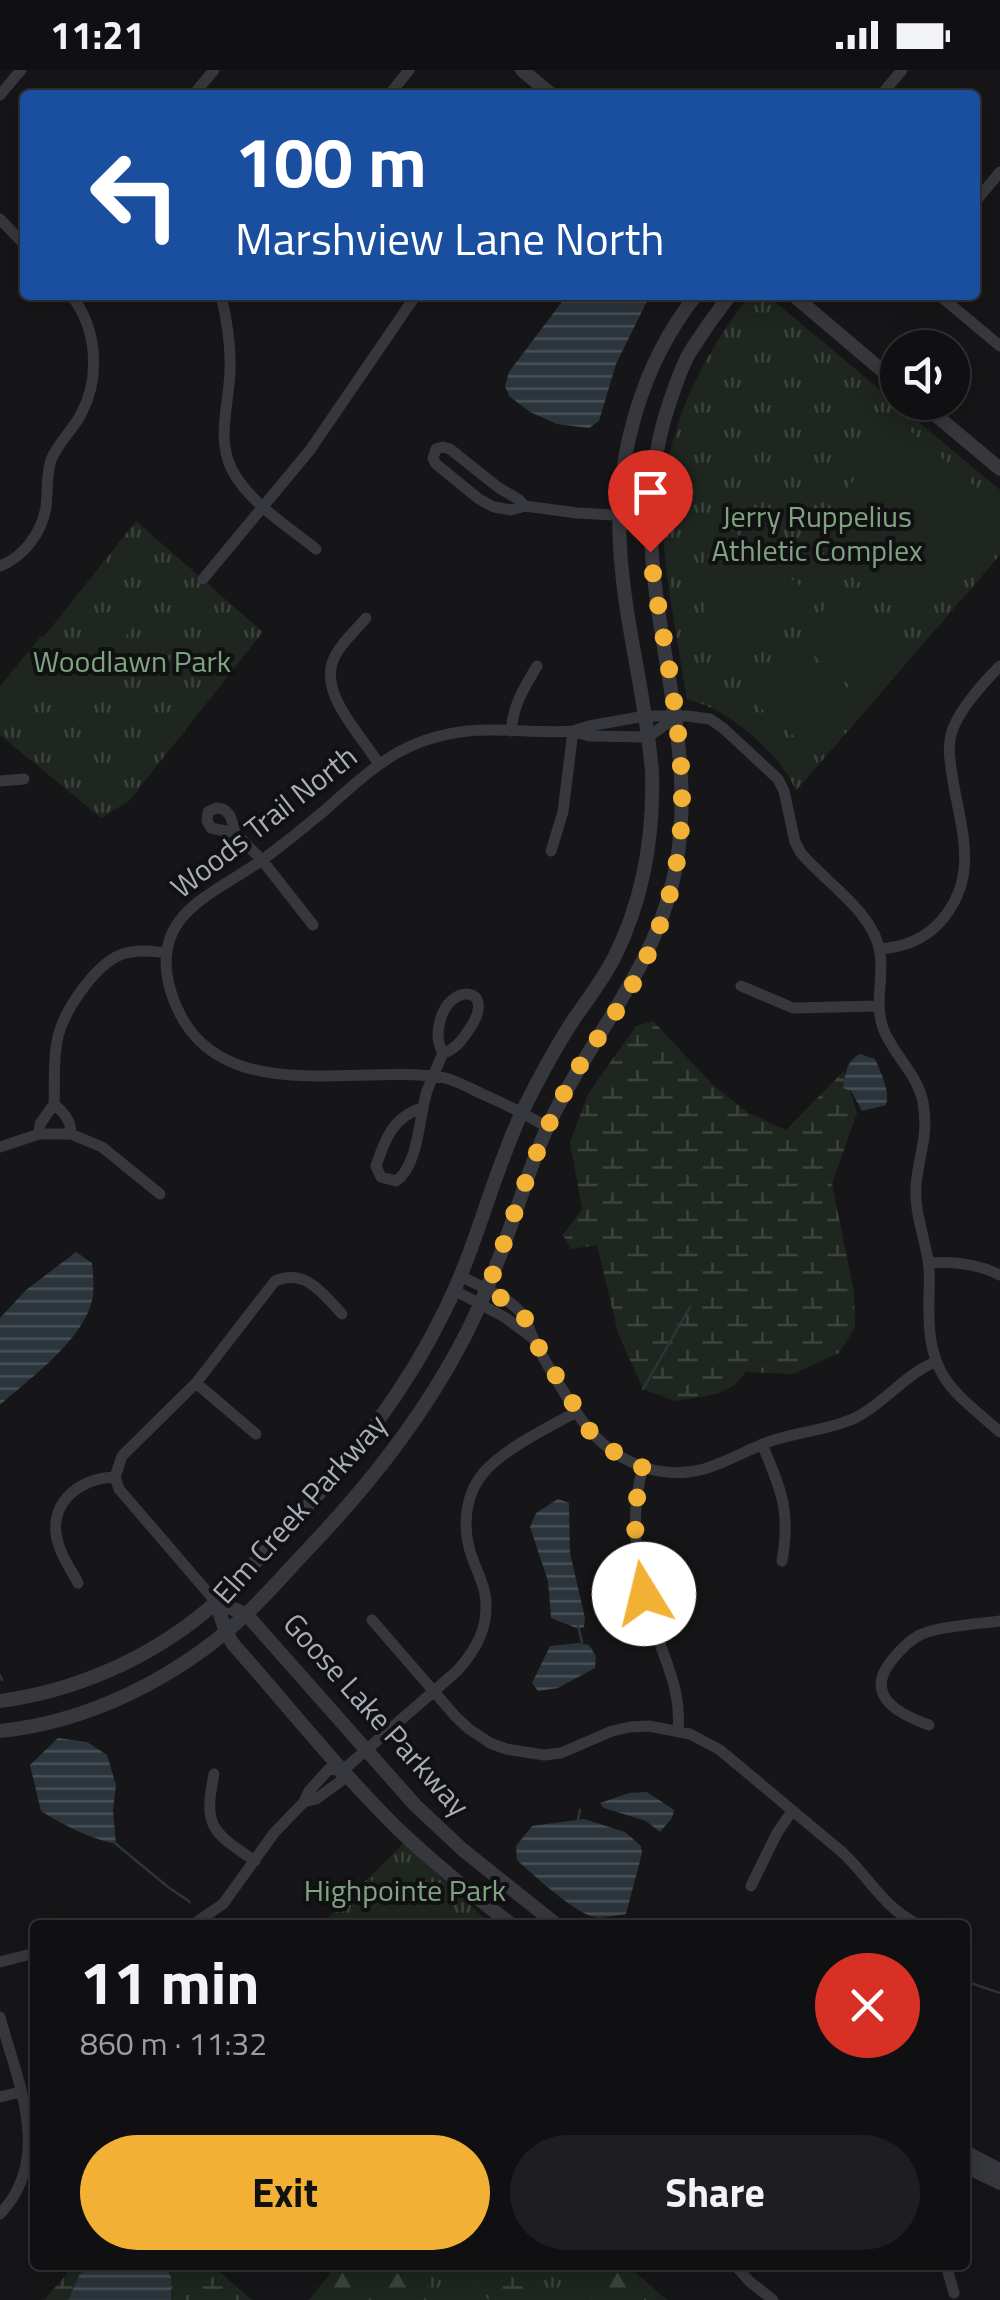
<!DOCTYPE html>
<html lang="en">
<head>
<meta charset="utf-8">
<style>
  body { margin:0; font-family:"Titillium Web",sans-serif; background:#1e1e20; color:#f1f3f6; height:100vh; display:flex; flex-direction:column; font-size:38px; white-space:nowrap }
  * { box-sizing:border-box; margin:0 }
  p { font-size:32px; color:#9c9d9f }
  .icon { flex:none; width:55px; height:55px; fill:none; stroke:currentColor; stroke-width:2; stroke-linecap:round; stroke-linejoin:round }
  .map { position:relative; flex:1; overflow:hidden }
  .details { position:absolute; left:30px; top:1850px; width:940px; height:350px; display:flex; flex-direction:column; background:#101012; border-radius:10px; box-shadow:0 5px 25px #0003,0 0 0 2px #303032 }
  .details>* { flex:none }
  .guide { position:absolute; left:20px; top:20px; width:960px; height:210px; border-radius:10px; box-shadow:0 5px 25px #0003,0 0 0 2px #303032; background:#1a4fa0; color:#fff; overflow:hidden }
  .buttons { position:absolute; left:880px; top:260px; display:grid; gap:20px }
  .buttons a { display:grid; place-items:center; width:90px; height:90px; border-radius:50%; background:#101012; box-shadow:0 5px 25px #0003,0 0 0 2px #303032; font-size:50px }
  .pin { position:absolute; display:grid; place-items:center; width:85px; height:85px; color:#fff; margin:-102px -42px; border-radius:50% 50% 50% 0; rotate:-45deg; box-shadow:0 0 10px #0007 }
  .pin .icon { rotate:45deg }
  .me { position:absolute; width:110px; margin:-55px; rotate:351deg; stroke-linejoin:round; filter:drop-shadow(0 0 8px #0008) }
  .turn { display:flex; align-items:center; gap:35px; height:210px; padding:0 50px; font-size:45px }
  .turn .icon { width:130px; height:130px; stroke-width:2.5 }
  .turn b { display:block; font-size:70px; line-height:85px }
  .round { display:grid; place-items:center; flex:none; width:105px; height:105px; border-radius:52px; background:#1e1e20 }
  .overview { display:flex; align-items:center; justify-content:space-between; height:170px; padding:0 50px }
  h1 { font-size:60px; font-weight:700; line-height:75px }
  .action { display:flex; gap:20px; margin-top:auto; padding:20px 50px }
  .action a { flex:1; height:115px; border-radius:60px; background:#f2b134; color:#111; font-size:40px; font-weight:700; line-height:115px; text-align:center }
  .action a+a { background:#1e1e20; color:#f1f3f6 }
  .status { display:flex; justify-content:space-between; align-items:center; height:70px; padding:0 50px; background:#101012; direction:ltr }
  .status svg { height:28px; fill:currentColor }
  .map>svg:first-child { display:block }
  .grass { fill:url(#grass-tufts) }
  .forest { fill:url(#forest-firs) }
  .wetland { fill:url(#wetland-marsh) }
  .pitch { fill:#1e261f }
  .water { fill:url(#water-rules) }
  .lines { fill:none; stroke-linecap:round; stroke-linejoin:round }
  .stream { stroke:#2c353c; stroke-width:2.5 }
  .minor { stroke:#37383d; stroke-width:11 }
  .tertiary { stroke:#37383d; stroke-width:14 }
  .route { stroke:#f2b134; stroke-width:18; stroke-dasharray:0 32.4 }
  .labels { text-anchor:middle; stroke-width:8; stroke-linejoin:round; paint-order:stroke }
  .park-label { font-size:30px; fill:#7fa381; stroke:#111113 }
  .street-label { font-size:30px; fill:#a8adb8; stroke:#111113 }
</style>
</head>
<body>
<div class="status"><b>11:21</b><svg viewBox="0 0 49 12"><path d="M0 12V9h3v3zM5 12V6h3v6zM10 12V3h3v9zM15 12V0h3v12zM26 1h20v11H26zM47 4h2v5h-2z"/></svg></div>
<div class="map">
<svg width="1000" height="2230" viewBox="0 0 1000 2230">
  <defs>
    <pattern id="grass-tufts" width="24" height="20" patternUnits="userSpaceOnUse" patternTransform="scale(2.5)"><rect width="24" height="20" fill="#1e261f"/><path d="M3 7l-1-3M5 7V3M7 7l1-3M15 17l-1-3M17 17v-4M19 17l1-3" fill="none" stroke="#3c433d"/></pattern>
    <pattern id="forest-firs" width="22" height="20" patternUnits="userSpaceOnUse" patternTransform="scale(2.5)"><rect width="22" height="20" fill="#1e261f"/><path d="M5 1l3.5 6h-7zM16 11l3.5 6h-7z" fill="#3c433d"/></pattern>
    <pattern id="wetland-marsh" width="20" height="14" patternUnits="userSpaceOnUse" patternTransform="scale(2.5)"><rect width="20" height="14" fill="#1e261f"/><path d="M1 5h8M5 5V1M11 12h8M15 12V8" fill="none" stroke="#3c433d"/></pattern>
    <pattern id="water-rules" width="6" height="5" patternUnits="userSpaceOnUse" patternTransform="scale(2.5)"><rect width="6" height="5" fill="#2c353c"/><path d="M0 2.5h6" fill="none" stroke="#485056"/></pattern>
  </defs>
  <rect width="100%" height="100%" fill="#161618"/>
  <path class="grass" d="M752,225l14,1 8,5 226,189v65l-204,236c-14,-36 -70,-85 -109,-91 -8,-50 -18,-102 -23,-153 -8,-98 26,-173 84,-250z
    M136,451l127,111 -134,169 -28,17 -101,-83v-43z
    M404,1773l79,74 10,8h-172z
    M322,2195h305l40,35h-358l21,-26z"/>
  <path class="forest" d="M347,2195h73l6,6 3,26 -2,3h-106z
    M563,2195h63l38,35h-72l-18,-11z"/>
  <path class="wetland" d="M653,951l60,64 34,27 39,18 58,-59 13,42 -25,71 22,108 1,36 -16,25 -46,21 -47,-2 -11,13 -18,9 -42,7 -32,-12 -25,-56 -21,-88 -26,4 -8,-14 19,-26 -12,-67 18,-48 48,-68z
    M70,2195h142l40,35h-208l22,-25z
    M490,2195h43v9l-14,26h-30l-17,-12z"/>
  <path class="pitch" d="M897,357h9l94,81v28l-30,38 -52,18 -59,-10 -50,-46z
    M727,456l72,59v10l-58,70 -24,-22 -13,-30 -1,-47z
    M837,524l71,59 -40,48 -71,-60z
    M112,540l21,18 -26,30 -21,-20z
    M41,566l10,1 50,43c-39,21 -57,24 -101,13v-7z
    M789,580l71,60 -40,48 -71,-60z
    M381,1798l61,51v6h-82c1,-23 7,-39 21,-57z"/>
  <path class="water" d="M567,225h83l-34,69 -17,57 -10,7 -32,-4 -27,-12 -21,-16 -4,-10 4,-14z
    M860,984l15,5c6,14 15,31 11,46l-24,6 -11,-20 -8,-3c3,-15 3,-27 17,-34z
    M76,1182l16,11c1,10 2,22 1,32 -6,43 -63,83 -93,110v-87l26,-28z
    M558,1429l11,4 1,50 15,65 -1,9 -5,2 -28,-11 -3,-37 -18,-54 6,-14z
    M579,1573l10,2 7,11 -1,12 -37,20 -20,3 -6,-8 18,-37z
    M58,1668l29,4 20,13 9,30 -3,25 3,34c-27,-6 -51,-18 -75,-33l-11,-46z
    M647,1722l27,18 -2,8 -12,14 -14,-11 -42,-13 -4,-5 29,-10z
    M584,1749l41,13 16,14 1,7 -16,61c-9,1 -23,5 -32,3 -19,-4 -62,-43 -77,-57l-1,-14 16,-20z
    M95,2195h69l7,12v23h-103l12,-26z"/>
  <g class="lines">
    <path class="stream" d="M643,1319l47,-82
      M578,1556l4,16
      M0,1605l2,5
      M578,1750l2,-10
      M116,1774l52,43 22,15
      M965,1911l35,12"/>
    <path class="minor" d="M0,25l21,-25
      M193,25l21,-25
      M389,25l20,-25
      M881,25l21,-25
      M975,132l25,-30
      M0,149l25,26
      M221,225c6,25 10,50 9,76 -1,34 -14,67 2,99 18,33 55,56 84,79
      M939,225l61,51
      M525,436l-7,-7 -19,-11 -49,-39 -7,-2 -7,2 -3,9 3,6 43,35 15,8 17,3 14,-4 52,7 73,4
      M0,496c24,-9 42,-34 46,-59 2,-16 0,-32 5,-47 7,-18 22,-30 30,-46 20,-37 16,-86 -10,-119
      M203,509l107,-129 106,-155
      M366,548c-10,12 -24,24 -31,38 -19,36 26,78 43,107
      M511,661c2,-26 13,-43 26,-65
      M573,661l16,5 59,1 28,-20
      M0,711l24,-2
      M235,763c-3,-12 -4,-25 -19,-25l-8,4 -1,9 4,7 24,5 27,27 51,65
      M551,781l12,-39 10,-81
      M879,879c25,-2 45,-9 62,-28 38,-44 21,-88 12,-140 -2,-15 -6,-31 -2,-46 5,-22 33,-53 49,-69
      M741,916l52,22 85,-2
      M54,1034c1,-20 -1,-42 3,-62 4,-28 37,-76 63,-87 15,-6 32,-4 47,-2
      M54,1034c10,9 17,16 17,30h-32l1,-10z
      M422,1038c-29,9 -37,31 -46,58l5,11 15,4c23,-15 23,-66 31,-90 5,-13 11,-26 16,-38 -6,-11 -6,-20 -3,-32 10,-39 55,-34 32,4 -8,12 -15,24 -29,28
      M547,1057c-22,-13 -44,-24 -67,-34 -12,-6 -23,-12 -35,-15 -92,-16 -236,36 -274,-86 -24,-79 43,-97 94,-134 20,-15 40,-31 59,-47 48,-42 76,-72 143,-80 35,-4 70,3 106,0l16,-5 56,-10h42l23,3 13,9 55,51 6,12 11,51 6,11c24,29 74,60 79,100 4,26 -6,49 3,75 10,27 34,45 40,74 6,35 -4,51 -7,83 -2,26 8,50 12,75 3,18 0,36 1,54 0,65 27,79 71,118
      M71,1064l31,13 58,47
      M0,1077l39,-13
      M929,1193c24,-2 49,1 71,12
      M461,1206c19,11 50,21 63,41 4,6 6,14 9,21 12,25 28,49 42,72 28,45 76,73 129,59 24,-7 46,-21 70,-29 27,-9 55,-10 81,-22 30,-15 49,-43 80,-56
      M454,1220l52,28 24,18
      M196,1313l60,51
      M762,1374c19,46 29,66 20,117
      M643,1397c-17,60 -3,117 16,174 11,31 22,55 19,89
      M78,1513c-6,-12 -15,-24 -19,-37 -14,-40 18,-68 56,-69
      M216,1532l-97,-113 -4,-12 7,-21 74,-73 79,-102c31,-13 48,13 67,33
      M372,1550l84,97 13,12 21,14 16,6 38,6 17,-2 51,-22 18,-4 19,-1 41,8 30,16 122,102c29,27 39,54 77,73
      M929,1655c-31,-11 -66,-30 -37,-65 8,-10 18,-21 30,-26 19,-8 56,-10 78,-13
      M214,1704c-11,53 -2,58 41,87
      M304,1732l12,-3 25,-18 1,-10 115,-100c20,-22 33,-46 28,-77 -3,-15 -11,-29 -15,-43 -8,-28 -4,-59 15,-80 22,-24 63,-43 91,-59
      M751,1816l26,-53 15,-22
      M192,1855l31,-21 51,-71 30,-31 5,-11 20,-22 13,2
      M0,1892l35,-9
      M0,1947c17,64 54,141 0,197
      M0,2027l20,-5
      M735,2195l14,16 24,19
      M946,2195l8,28"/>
    <path class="tertiary" d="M522,0l30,25
      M793,225l105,89
      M920,332l80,67
      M216,1532l30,12 169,191 48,45 94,75
      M216,1532l10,30 7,12c55,62 107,128 166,186 36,34 74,65 113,95
      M0,1631c75,-10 148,-42 206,-90 30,-26 57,-58 85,-87 61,-65 115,-133 154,-214 32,-64 47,-134 77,-198 16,-32 32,-63 52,-93 14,-20 30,-41 41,-63 29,-59 39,-119 37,-184 -6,-76 -28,-150 -32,-226 -5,-89 21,-181 76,-251
      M0,1661c89,-9 176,-53 242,-113 24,-22 45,-47 67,-70 61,-64 114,-131 155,-210 19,-37 34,-75 47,-113 12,-33 22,-67 37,-99 43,-92 112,-161 129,-266 10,-61 2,-121 -8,-182 -16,-98 -32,-180 1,-277 6,-16 11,-34 20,-49 12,-19 26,-39 40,-57
      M965,2082l35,18
      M965,2096l35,17"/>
  </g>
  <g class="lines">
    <path class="route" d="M644,1524c-9,-43 -14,-83 0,-126l-21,-9 -32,-26 -58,-95 -9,-22 -16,-14 -21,-12c27,-71 47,-145 85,-211 16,-29 37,-55 54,-83 25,-41 43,-88 51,-135 17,-99 -14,-210 -27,-309"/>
  </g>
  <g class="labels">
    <g class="park-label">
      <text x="817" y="457">Jerry Ruppelius<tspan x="817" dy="34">Athletic Complex</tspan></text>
      <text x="132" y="602">Woodlawn Park</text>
      <text x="405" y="1831">Highpointe Park</text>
    </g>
    <g class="street-label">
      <text transform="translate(264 752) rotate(-38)" y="10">Woods Trail North</text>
      <text transform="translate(300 1439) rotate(-48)" y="10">Elm Creek Parkway</text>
      <text transform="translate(376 1645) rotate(48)" y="10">Goose Lake Parkway</text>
    </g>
  </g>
</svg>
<div class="buttons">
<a><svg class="icon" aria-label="sound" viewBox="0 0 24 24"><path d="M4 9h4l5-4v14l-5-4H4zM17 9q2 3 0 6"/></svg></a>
</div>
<div class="pin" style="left:650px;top:482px;background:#d93025"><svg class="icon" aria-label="arrive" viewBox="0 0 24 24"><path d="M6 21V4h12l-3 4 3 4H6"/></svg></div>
<svg class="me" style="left:644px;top:1524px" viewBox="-20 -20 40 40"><circle r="19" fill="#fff"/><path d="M0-13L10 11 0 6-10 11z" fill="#f2b134"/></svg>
<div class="guide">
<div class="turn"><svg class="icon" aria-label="left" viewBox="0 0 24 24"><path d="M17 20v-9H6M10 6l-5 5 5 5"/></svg><div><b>100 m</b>Marshview Lane North</div></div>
</div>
<section class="details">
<div class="overview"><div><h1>11 min</h1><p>860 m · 11:32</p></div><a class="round" style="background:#d93025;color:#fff"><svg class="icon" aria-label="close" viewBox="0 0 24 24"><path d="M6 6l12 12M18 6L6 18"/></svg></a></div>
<div class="action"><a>Exit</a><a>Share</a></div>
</section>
</div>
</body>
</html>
